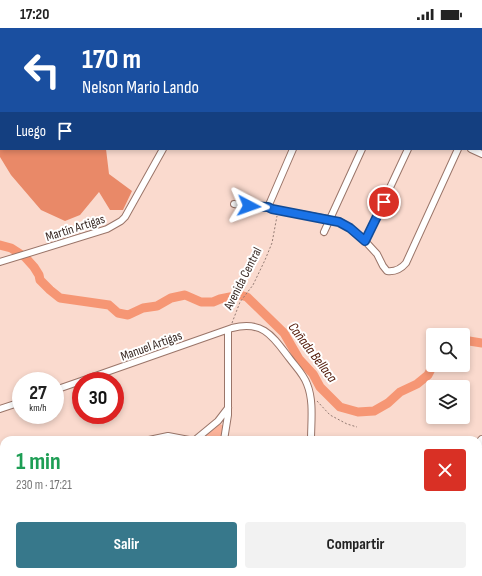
<!DOCTYPE html>
<html lang="es">
<head>
<meta charset="utf-8">
<style>
  body { margin:0; font-family:"Sofia Sans Condensed",sans-serif; background:#f2f2f2; color:#222; height:100vh; display:flex; flex-direction:column; font-size:15px; white-space:nowrap }
  * { box-sizing:border-box; margin:0 }
  p { font-size:13px; color:#767676 }
  .icon { flex:none; width:22px; height:22px; fill:none; stroke:currentColor; stroke-width:2; stroke-linecap:round; stroke-linejoin:round }
  .map { position:relative; flex:1; overflow:hidden }
  .drawer { position:absolute; left:0px; top:408px; width:482px; height:140px; display:flex; flex-direction:column; background:#fff; border-radius:12px 12px 0 0; box-shadow:0 2px 6px #0003 }
  .drawer>* { flex:none }
  .hud { position:absolute; left:0px; top:0px; width:482px; height:122px; box-shadow:0 2px 6px #0003; background:#1a4fa0; color:#fff; overflow:hidden }
  .tools { position:absolute; left:426px; top:300px; display:grid; gap:8px }
  .tools a { display:grid; place-items:center; width:44px; height:44px; border-radius:4px; background:#fff; box-shadow:0 2px 6px #0003; font-size:20px }
  .speed { position:absolute; left:12px; top:344px; display:flex; gap:8px; font-size:20px; font-weight:700; text-align:center }
  .speed>* { display:grid; place-content:center; width:52px; height:52px; border-radius:50%; background:#fff; box-shadow:0 2px 6px #0003; line-height:1 }
  .speed small { font-size:10px; font-weight:400 }
  .speed .limit { border:6px solid #d22; background:#fff; color:#111 }
  .pin { position:absolute; display:grid; place-items:center; width:34px; height:34px; color:#fff; margin:-17px; border:2px solid #fff; border-radius:50%; box-shadow:0 1px 4px #0007 }
  .me { position:absolute; width:44px; margin:-22px; rotate:94deg; stroke-linejoin:round; filter:drop-shadow(0 0 3px #0008) }
  .turn { display:flex; align-items:center; gap:14px; height:84px; padding:0 16px; font-size:18px }
  .turn .icon { width:52px; height:52px; stroke-width:2.5 }
  .turn b { display:block; font-size:28px; line-height:34px }
  .then { display:flex; align-items:center; height:38px; padding:0 16px; background:#0003; gap:8px; font-size:15px }
  .round { display:grid; place-items:center; flex:none; width:42px; height:42px; border-radius:4px; background:#f2f2f2 }
  .summary { display:flex; align-items:center; justify-content:space-between; height:68px; padding:0 16px }
  h1 { font-size:24px; font-weight:700; line-height:30px; color:#1e9e55 }
  .cta { display:flex; gap:8px; margin-top:auto; padding:8px 16px }
  .cta a { flex:1; height:46px; border-radius:4px; background:#37788b; color:#fff; font-size:16px; font-weight:700; line-height:46px; text-align:center }
  .cta a+a { background:#f2f2f2; color:#222 }
  .status { display:flex; justify-content:space-between; align-items:center; height:28px; padding:0 20px; background:#fff; direction:ltr }
  .status svg { height:11px; fill:currentColor }
  .map>svg:first-child { display:block }
  .green { fill:#fcb39a }
  .forest { fill:#e98968 }
  .lines { fill:none; stroke-linecap:round; stroke-linejoin:round }
  .river { stroke:#f69674; stroke-width:9 }
  .lane-casing { stroke:#9a7569; stroke-width:5 }
  .street-casing { stroke:#9a7569; stroke-width:8 }
  .secondary-casing { stroke:#9a7569; stroke-width:10 }
  .path { stroke:#937b73; stroke-width:1; stroke-dasharray:2 2; stroke-linecap:butt }
  .lane { stroke:#fff; stroke-width:3 }
  .street { stroke:#fff; stroke-width:6 }
  .secondary { stroke:#fff; stroke-width:8 }
  .route-casing { stroke:#114b97; stroke-width:10 }
  .route { stroke:#1a73e8; stroke-width:7 }
  .labels { text-anchor:middle; stroke-width:4; stroke-linejoin:round; paint-order:stroke }
  .street-label { font-size:13px; fill:#382823; stroke:#fff }
  .water-label { font-size:14px; font-style:italic; fill:#4d1300; stroke:#fff }
</style>
</head>
<body>
<div class="status"><b>17:20</b><svg viewBox="0 0 49 12"><path d="M0 12V9h3v3zM5 12V6h3v6zM10 12V3h3v9zM15 12V0h3v12zM26 1h20v11H26zM47 4h2v5h-2z"/></svg></div>
<div class="map">
<svg width="482" height="548" viewBox="0 0 482 548">
  <rect width="100%" height="100%" fill="#fadace"/>
  <path class="green" d="M220,396l4,2 -1,14h-23z
    M115,544h50v4h-49z"/>
  <path class="forest" d="M0,105h1v16h105l3,25 23,17 -9,19h-13l-11,-18 -19,23 -15,6 -24,-11 -30,-35 -11,-18z"/>
  <g class="lines">
    <path class="river" d="M118,1l1,-1
      M0,99h1
      M0,217l11,3 14,9 9,10 5,8 1,5 10,10 10,8 49,7 9,8 10,2 15,-7 14,-2 14,-8 14,-3 16,7h12l7,-3 20,-4 7,2 37,36 15,26 14,15 7,13 20,20 18,5 16,-1 14,-8 12,-11 17,-8 11,-9 5,-10
      M463,312l19,3"/>
    <defs>
      <path id="lane" d="M337,0l2,1"/>
      <path id="street" d="M471,121l11,5
        M234,176c7,1 33,3 38,5l67,12 11,7 15,13 12,13 6,12 4,5c8,1 14,-2 19,-8l52,-114
        M268,179l25,-58
        M324,204l38,-83
        M365,213l43,-92
        M0,234l107,-33 14,-8 4,-4 38,-68
        M81,353l151,-53c32,-8 41,9 58,31 6,8 14,16 17,25 7,17 4,38 4,56
        M55,362l26,-9
        M0,381l21,-7
        M149,412l19,-4 21,4
        M195,412l23,-19 10,-13
        M224,412l4,-25v-85
        M0,442l4,-1
        M478,527h4
        M316,544l5,4
        M96,548l2,-4
        M210,548l1,-4"/>
      <path id="secondary" d="M478,417l4,-5
        M0,498l4,8
        M22,544l1,4
        M389,548l3,-4"/>
    </defs>
    <use href="#lane" class="lane-casing"/>
    <use href="#street" class="street-casing"/>
    <use href="#secondary" class="secondary-casing"/>
    <path class="path" d="M232,295l8,-21 13,-17 12,-25 7,-17 5,-27
      M317,373l13,14 17,9 10,3
      M478,431l4,-8
      M0,532l4,12
      M4,545l1,3"/>
    <use href="#lane" class="lane"/>
    <use href="#street" class="street"/>
    <use href="#secondary" class="secondary"/>
  </g>
  <g class="lines">
    <defs>
      <path id="route" d="M249,178l19,1 4,2 67,13 11,6 15,13 19,-39"/>
    </defs>
    <use href="#route" class="route-casing"/>
    <use href="#route" class="route"/>
  </g>
  <g class="labels">
    <g class="street-label">
      <text transform="translate(75 199) rotate(-18)" y="5">Martín Artigas</text>
      <text transform="translate(242 250) rotate(-63)" y="5">Avenida Central</text>
      <text transform="translate(151 317) rotate(-20)" y="5">Manuel Artigas</text>
    </g>
    <g class="water-label">
      <text transform="translate(313 324) rotate(53)" y="5">Cañada Bellaca</text>
    </g>
  </g>
</svg>
<div class="tools">
<a><svg class="icon" aria-label="search" viewBox="0 0 24 24"><circle cx="10" cy="10" r="6"/><path d="M15 15l6 6"/></svg></a>
<a><svg class="icon" aria-label="layers" viewBox="0 0 24 24"><path d="M12 4l9 5-9 5-9-5zM3 14l9 5 9-5"/></svg></a>
</div>
<div class="speed"><div>27<small>km/h</small></div><div class="limit">30</div></div>
<div class="pin" style="left:384px;top:174px;background:#d93025"><svg class="icon" aria-label="arrive" viewBox="0 0 24 24"><path d="M6 21V4h12l-3 4 3 4H6"/></svg></div>
<svg class="me" style="left:249px;top:178px" viewBox="-20 -20 40 40"><path d="M0-17L14 15 0 8-14 15z" fill="#1a73e8" stroke="#fff" stroke-width="4"/></svg>
<div class="hud">
<div class="turn"><svg class="icon" aria-label="left" viewBox="0 0 24 24"><path d="M17 20v-9H6M10 6l-5 5 5 5"/></svg><div><b>170 m</b>Nelson Mario Lando</div></div>
<div class="then">Luego<svg class="icon" aria-label="arrive" viewBox="0 0 24 24"><path d="M6 21V4h12l-3 4 3 4H6"/></svg></div>
</div>
<section class="drawer">
<div class="summary"><div><h1>1 min</h1><p>230 m · 17:21</p></div><a class="round" style="background:#d93025;color:#fff"><svg class="icon" aria-label="close" viewBox="0 0 24 24"><path d="M6 6l12 12M18 6L6 18"/></svg></a></div>
<div class="cta"><a>Salir</a><a>Compartir</a></div>
</section>
</div>
</body>
</html>
